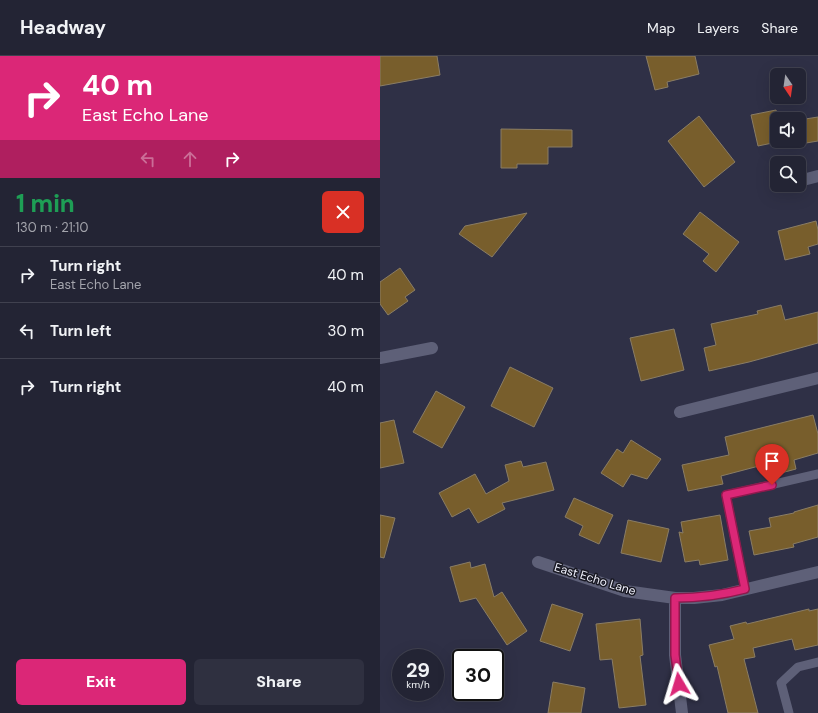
<!DOCTYPE html>
<html lang="en">
<head>
<meta charset="utf-8">
<style>
  body { margin:0; font-family:"DM Sans",sans-serif; background:#2f3040; color:#f1f3f6; height:100vh; display:flex; flex-direction:column; font-size:15px; white-space:nowrap }
  * { box-sizing:border-box; margin:0 }
  p { font-size:13px; color:#a3a4ac }
  .icon { flex:none; width:22px; height:22px; fill:none; stroke:currentColor; stroke-width:2; stroke-linecap:round; stroke-linejoin:round }
  .map { position:relative; flex:1; overflow:hidden }
  .side { display:flex; flex-direction:column; background:#232434; width:380px }
  .side>* { flex:none }
  .top-card { background:#db2777; color:#fff; overflow:hidden }
  .needle { width:26px; rotate:167deg }
  .tools { position:absolute; left:390px; top:12px; display:grid; gap:8px }
  .tools a { display:grid; place-items:center; width:36px; height:36px; border-radius:6px; background:#232434; box-shadow:0 4px 16px #0002,0 0 0 1px #40414f; font-size:20px }
  .speed { position:absolute; left:12px; top:593px; display:flex; gap:8px; font-size:20px; font-weight:700; text-align:center }
  .speed>* { display:grid; place-content:center; width:52px; height:52px; border-radius:50%; background:#232434; box-shadow:0 4px 16px #0002,0 0 0 1px #40414f; line-height:1 }
  .speed small { font-size:10px; font-weight:400 }
  .speed .limit { border:2px solid #111; border-radius:6px; background:#fff; color:#111 }
  .pin { position:absolute; display:grid; place-items:center; width:34px; height:34px; color:#fff; margin:-41px -17px; border-radius:50% 50% 50% 0; rotate:-45deg; box-shadow:0 0 4px #0007 }
  .pin .icon { rotate:45deg }
  .me { position:absolute; width:44px; margin:-22px; rotate:353deg; stroke-linejoin:round; filter:drop-shadow(0 0 3px #0008) }
  .turn { display:flex; align-items:center; gap:14px; height:84px; padding:0 16px; font-size:18px }
  .turn .icon { width:52px; height:52px; stroke-width:2.5 }
  .turn b { display:block; font-size:28px; line-height:34px }
  .lanes { display:flex; align-items:center; height:38px; padding:0 16px; background:#0003; justify-content:center; gap:20px; direction:ltr }
  .lanes .off { opacity:.35 }
  .round { display:grid; place-items:center; flex:none; width:42px; height:42px; border-radius:6px; background:#2f3040 }
  .overview { display:flex; align-items:center; justify-content:space-between; height:68px; padding:0 16px }
  h1 { font-size:24px; font-weight:800; line-height:30px; color:#1e9e55 }
  .button { display:flex; gap:8px; margin-top:auto; padding:8px 16px }
  .button a { flex:1; height:46px; border-radius:6px; background:#db2777; color:#fff; font-size:16px; font-weight:800; line-height:46px; text-align:center }
  .button a+a { background:#2f3040; color:#f1f3f6 }
  ul { padding:0; list-style:none }
  li { display:flex; align-items:center; gap:12px; height:56px; padding:0 16px; border-top:1px solid #40414f }
  li div { flex:1 }
  li b { display:block; font-size:15px }
  li em { font-style:normal }
  header { display:flex; align-items:center; gap:24px; box-sizing:border-box; height:56px; padding:0 20px; background:#232434; border-bottom:1px solid #40414f }
  header strong { font-size:19px }
  nav { display:flex; gap:22px; margin-inline-start:auto; font-size:14px }
  main { display:flex; flex:1; min-height:0 }
  .map>svg:first-child { display:block }
  .building { fill:#785e2c; stroke:#8a7d65 }
  .lines { fill:none; stroke-linecap:round; stroke-linejoin:round }
  .service { stroke:#5e6078; stroke-width:9 }
  .minor { stroke:#5e6078; stroke-width:12 }
  .route-casing { stroke:#8e194d; stroke-width:10 }
  .route { stroke:#db2777; stroke-width:7 }
  .labels { text-anchor:middle; stroke-width:3; stroke-linejoin:round; paint-order:stroke }
  .street-label { font-size:12px; fill:#f0f1fd; stroke:#191923 }
</style>
</head>
<body>
<header>
<strong>Headway</strong>
<nav><a>Map</a><a>Layers</a><a>Share</a></nav>
</header>
<main>
<section class="side">
<div class="top-card">
<div class="turn"><svg class="icon" aria-label="right" viewBox="0 0 24 24"><path d="M7 20v-9h11M14 6l5 5-5 5"/></svg><div><b>40 m</b>East Echo Lane</div></div>
<div class="lanes"><svg class="icon off" aria-label="left" viewBox="0 0 24 24"><path d="M17 20v-9H6M10 6l-5 5 5 5"/></svg><svg class="icon off" aria-label="ahead" viewBox="0 0 24 24"><path d="M12 20V5M6 11l6-6 6 6"/></svg><svg class="icon" aria-label="right" viewBox="0 0 24 24"><path d="M7 20v-9h11M14 6l5 5-5 5"/></svg></div>
</div>
<div class="overview"><div><h1>1 min</h1><p>130 m · 21:10</p></div><a class="round" style="background:#d93025;color:#fff"><svg class="icon" aria-label="close" viewBox="0 0 24 24"><path d="M6 6l12 12M18 6L6 18"/></svg></a></div>
<ul>
<li><svg class="icon" aria-label="right" viewBox="0 0 24 24"><path d="M7 20v-9h11M14 6l5 5-5 5"/></svg><div><b>Turn right</b><p>East Echo Lane</p></div><em>40 m</em></li>
<li><svg class="icon" aria-label="left" viewBox="0 0 24 24"><path d="M17 20v-9H6M10 6l-5 5 5 5"/></svg><div><b>Turn left</b></div><em>30 m</em></li>
<li><svg class="icon" aria-label="right" viewBox="0 0 24 24"><path d="M7 20v-9h11M14 6l5 5-5 5"/></svg><div><b>Turn right</b></div><em>40 m</em></li>
</ul>
<div class="button"><a>Exit</a><a>Share</a></div>
</section>
<div class="map">
<svg width="438" height="657" viewBox="0 0 438 657">
  <rect width="100%" height="100%" fill="#2f3046"/>
  <path class="building" d="M0,0h57l3,19 -60,11z
    M266,0h49l4,18 -32,8 1,5 -13,3z
    M396,54l2,8 14,-3 1,4h-16v22h5l-24,5 -7,-31z
    M319,60l36,46 -31,25 -36,-46z
    M438,61v24l-12,2 -1,-7 -6,1v-17z
    M121,73l71,1v17h-24v17h-31v4h-16z
    M320,156l39,30 -23,30 -13,-11 6,-7 -26,-20z
    M147,157l-35,44 -33,-23 6,-8z
    M436,165l2,9v14l-10,3 2,7 -25,6 -7,-29z
    M20,212l15,22 -10,7 3,4 -20,14 -8,-11v-22z
    M401,249l4,15 33,-8v31l-69,19 -40,9 -5,-23 12,-3 -5,-21 47,-10 -1,-3z
    M294,273l10,41 -43,11 -11,-43z
    M130,311l43,21 -19,39 -43,-21z
    M56,335l29,16 -23,41 -29,-16z
    M433,359l5,19v19l-24,7 2,9 -15,4 -3,-12 -57,15 2,8 -35,7 -6,-26 47,-10 -4,-18z
    M14,364l10,43 -24,5v-45z
    M251,384l30,19 -14,20 -16,-5 -8,13 -22,-14 16,-24 6,4z
    M141,405l2,6 23,-5 8,28 -52,13 3,6 -27,14 -9,-15 -17,9 -13,-24 36,-19 11,20 23,-13 -4,-16z
    M194,442l39,17 -14,29 -20,-9 4,-9 -18,-9z
    M438,449v32l-25,7 1,3 -40,8 -5,-24 22,-4 -2,-9 25,-5v-1z
    M0,459l15,3 -11,40 -4,-1z
    M340,459l8,45 -28,5 -1,-5 -14,2 -6,-30 4,1 -2,-11z
    M248,464l41,9 -8,33 -40,-9z
    M90,506l1,6 14,-4 9,33 8,-5 25,39 -20,14 -31,-47 -16,4 -10,-35z
    M172,548l31,10 -13,37 -30,-10z
    M429,553v2l9,-2v36l-23,5 -3,-11 -39,9 2,9 -11,2 14,54h-30l-11,-47 -2,1 -6,-22 25,-6 -4,-13 16,-4 1,2z
    M260,563l3,36 -3,1 6,49 -27,3 -7,-49 -12,1 -4,-36z
    M173,626l32,6 -4,25h-33z"/>
  <g class="lines">
    <path class="service" d="M365,533l-19,-94 92,-21
      M409,657l-8,-30 17,-16 20,-5"/>
    <path class="minor" d="M419,125l19,-5
      M0,302l52,-10
      M300,356l138,-34
      M158,506l87,29 50,7h19l28,-3 96,-23
      M295,542v57l7,58"/>
  </g>
  <g class="lines">
    <defs>
      <path id="route" d="M299,628l-4,-29v-57c24,0 47,-3 70,-9l-19,-94 46,-10"/>
    </defs>
    <use href="#route" class="route-casing"/>
    <use href="#route" class="route"/>
  </g>
  <g class="labels">
    <g class="street-label">
      <text transform="translate(215 523) rotate(17)" y="4">East Echo Lane</text>
    </g>
  </g>
</svg>
<div class="tools">
<a><svg class="needle" viewBox="-14 -14 28 28"><path d="M0-13l5 13h-10z" fill="#e53935"/><path d="M0 13l5-13h-10z" fill="#a3a4ac"/></svg></a>
<a><svg class="icon" aria-label="sound" viewBox="0 0 24 24"><path d="M4 9h4l5-4v14l-5-4H4zM17 9q2 3 0 6"/></svg></a>
<a><svg class="icon" aria-label="search" viewBox="0 0 24 24"><circle cx="10" cy="10" r="6"/><path d="M15 15l6 6"/></svg></a>
</div>
<div class="speed"><div>29<small>km/h</small></div><div class="limit">30</div></div>
<div class="pin" style="left:392px;top:429px;background:#d93025"><svg class="icon" aria-label="arrive" viewBox="0 0 24 24"><path d="M6 21V4h12l-3 4 3 4H6"/></svg></div>
<svg class="me" style="left:299px;top:628px" viewBox="-20 -20 40 40"><path d="M0-17L14 15 0 8-14 15z" fill="#db2777" stroke="#fff" stroke-width="4"/></svg>
</div>
</main>
</body>
</html>
